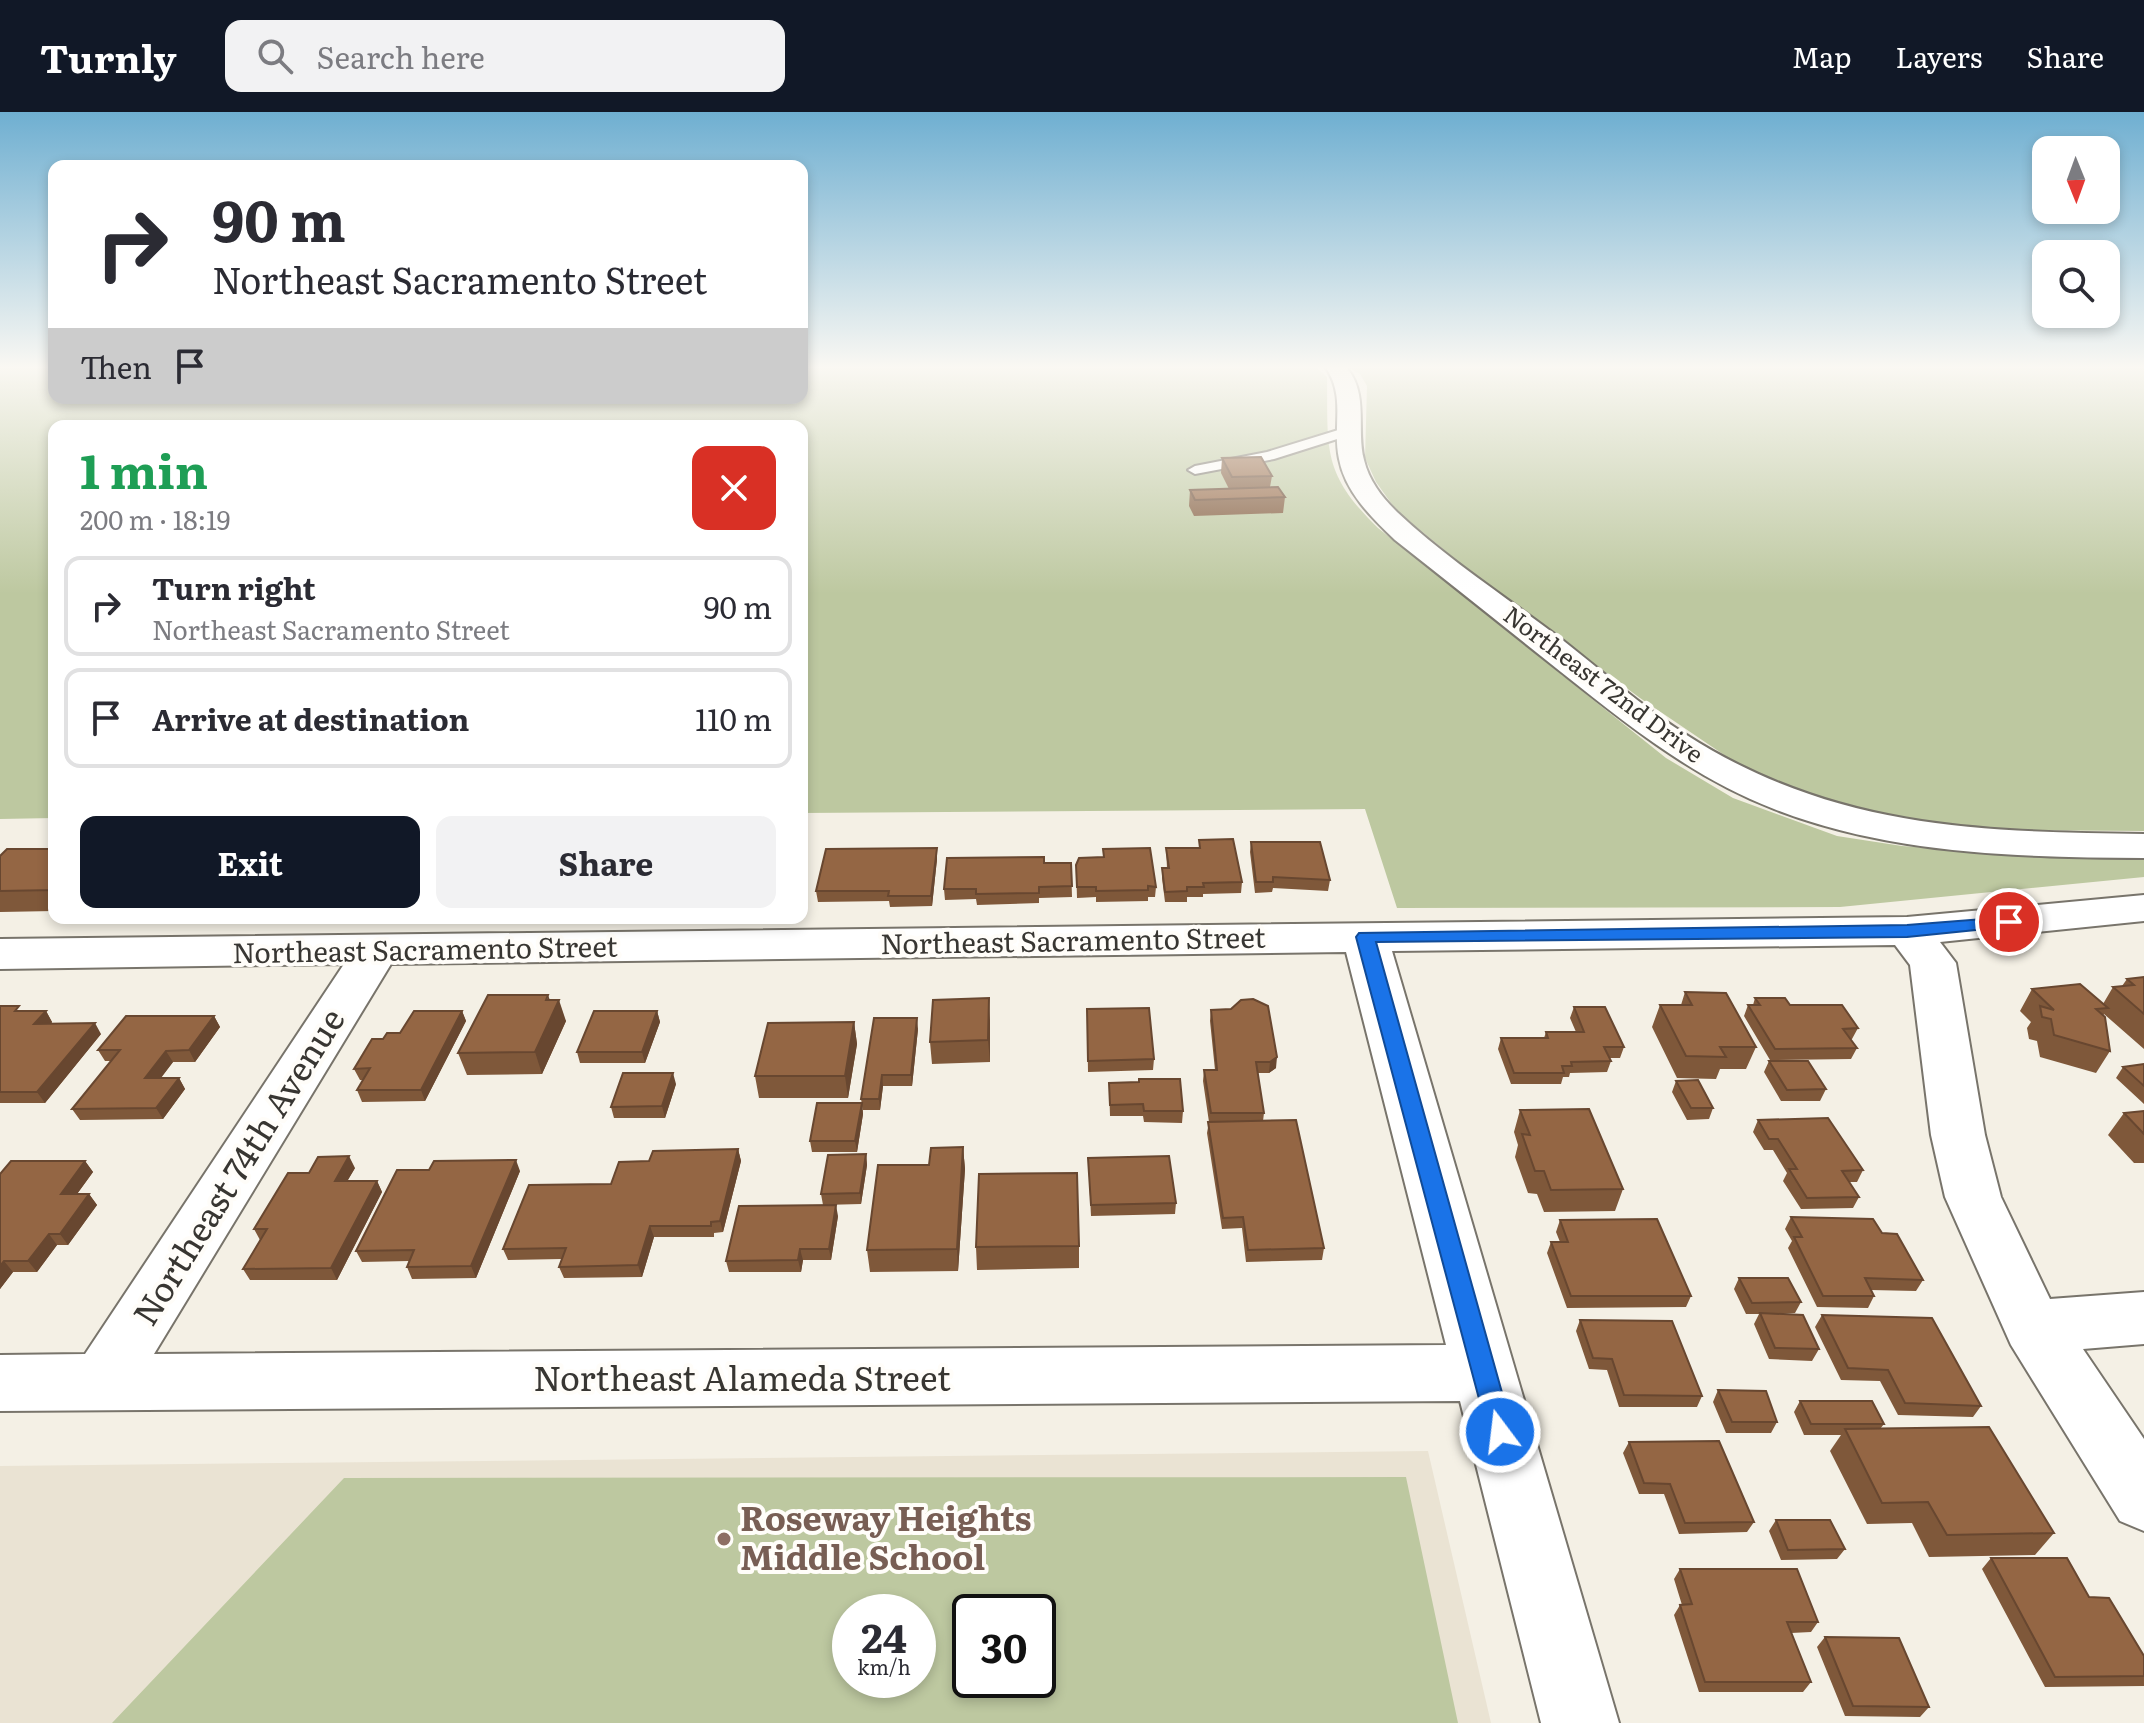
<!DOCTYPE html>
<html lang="en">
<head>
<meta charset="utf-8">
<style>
  body { margin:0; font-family:Literata,serif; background:#f2f2f3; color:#2b2b33; height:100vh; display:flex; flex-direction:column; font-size:30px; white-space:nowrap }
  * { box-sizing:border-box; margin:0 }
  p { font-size:26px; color:#7c7c81 }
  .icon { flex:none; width:44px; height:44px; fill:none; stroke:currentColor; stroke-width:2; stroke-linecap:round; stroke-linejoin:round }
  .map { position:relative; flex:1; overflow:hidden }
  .drawer { position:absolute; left:48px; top:308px; width:760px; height:504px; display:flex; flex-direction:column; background:#fff; border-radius:16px; box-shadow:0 4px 12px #0003 }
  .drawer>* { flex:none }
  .top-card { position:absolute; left:48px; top:48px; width:760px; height:244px; border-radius:16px; box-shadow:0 4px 12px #0003; background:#fff; color:#2b2b33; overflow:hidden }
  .needle { width:52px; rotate:179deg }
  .tools { position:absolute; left:2032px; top:24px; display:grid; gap:16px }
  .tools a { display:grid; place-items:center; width:88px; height:88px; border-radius:16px; background:#fff; box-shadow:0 4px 12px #0003; font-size:40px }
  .speed { position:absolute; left:832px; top:1482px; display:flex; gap:16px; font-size:40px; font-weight:700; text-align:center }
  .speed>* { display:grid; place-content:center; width:104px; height:104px; border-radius:50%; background:#fff; box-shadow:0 4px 12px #0003; line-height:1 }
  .speed small { font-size:20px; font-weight:400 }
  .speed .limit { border:4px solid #111; border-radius:12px; background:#fff; color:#111 }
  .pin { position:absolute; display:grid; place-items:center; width:68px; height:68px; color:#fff; margin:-34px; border:4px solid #fff; border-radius:50%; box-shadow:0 2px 8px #0007 }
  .me { position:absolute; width:88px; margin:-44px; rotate:345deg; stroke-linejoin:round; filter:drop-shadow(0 0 6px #0008) }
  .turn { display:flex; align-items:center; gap:28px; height:168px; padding:0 32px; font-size:36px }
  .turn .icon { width:104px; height:104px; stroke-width:2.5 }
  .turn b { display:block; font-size:56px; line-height:68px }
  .then { display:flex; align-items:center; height:76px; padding:0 32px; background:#0003; gap:16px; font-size:30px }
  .round { display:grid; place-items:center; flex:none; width:84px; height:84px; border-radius:16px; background:#f2f2f3 }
  .head { display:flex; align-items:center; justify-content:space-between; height:136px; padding:0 32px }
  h1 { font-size:48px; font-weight:700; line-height:60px; color:#1e9e55 }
  .button { display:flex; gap:16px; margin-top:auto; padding:16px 32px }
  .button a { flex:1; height:92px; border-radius:16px; background:#111827; color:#fff; font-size:32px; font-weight:700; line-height:92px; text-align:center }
  .button a+a { background:#f2f2f3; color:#2b2b33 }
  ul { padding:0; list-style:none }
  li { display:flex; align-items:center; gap:24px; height:100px; margin:0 16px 12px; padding:0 16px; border:4px solid #e1e1e2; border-radius:16px }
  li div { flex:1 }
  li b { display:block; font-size:30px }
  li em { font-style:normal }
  header { display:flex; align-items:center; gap:48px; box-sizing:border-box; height:112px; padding:0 40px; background:#111827; color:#fff }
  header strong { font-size:38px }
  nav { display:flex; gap:44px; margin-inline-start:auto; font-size:28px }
  .search { width:560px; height:72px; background:#f2f2f3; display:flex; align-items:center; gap:20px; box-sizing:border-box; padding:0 28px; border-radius:16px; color:#7c7c81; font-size:30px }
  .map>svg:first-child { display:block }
  .built { fill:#eae3d3; fill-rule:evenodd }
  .green { fill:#bdc8a0; fill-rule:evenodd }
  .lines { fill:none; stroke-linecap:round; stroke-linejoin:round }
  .service-casing { stroke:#78746b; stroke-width:4 }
  .minor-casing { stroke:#78746b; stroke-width:4 }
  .service { fill:#fff; fill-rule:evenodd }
  .minor { fill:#fff; fill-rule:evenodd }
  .wall { fill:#7f583a }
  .shaded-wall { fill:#684730 }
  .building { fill:#946644; stroke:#684730; stroke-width:2 }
  .route { fill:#1a73e8; stroke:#114b97; stroke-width:2 }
  .education-dot { fill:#8d6e63; stroke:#fffdf9; stroke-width:3 }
  .labels { text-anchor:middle; stroke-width:8; stroke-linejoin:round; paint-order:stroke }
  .far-street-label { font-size:24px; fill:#383632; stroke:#fffdf9 }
  .street-label { font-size:28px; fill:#383632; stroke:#fffdf9 }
  .near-street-label { font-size:34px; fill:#383632; stroke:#fffdf9 }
  .near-education-label { font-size:34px; font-weight:bold; fill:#785e54; stroke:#fffdf9; text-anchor:start }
</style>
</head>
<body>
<header>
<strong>Turnly</strong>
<div class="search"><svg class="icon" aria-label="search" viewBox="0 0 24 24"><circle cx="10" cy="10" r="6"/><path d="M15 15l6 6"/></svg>Search here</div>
<nav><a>Map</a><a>Layers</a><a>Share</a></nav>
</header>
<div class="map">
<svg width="2144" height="1611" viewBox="0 0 2144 1611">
  <rect width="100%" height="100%" fill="#f4f0e5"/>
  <path class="built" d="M1428,1339l63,272h-1491v-257zM850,1500h68v68h-68zM970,1500h68v68h-68z"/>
  <path class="green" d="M0,256h54v30h748v-30h515l10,9c1,74 -5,96 51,151l288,230 67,40 104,38 65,10 120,9 122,1v21l-304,30 -443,1 -32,-99 -563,4v-387h-748v392l-54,1z
    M1349,256h795v463l-140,-1 -93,-10 -93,-18 -79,-37 -99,-67 -161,-119 -83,-69 -20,-28 -11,-24 2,-72 -7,-12z
    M1406,1365l52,246h-1346l232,-245zM918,1500v68h-68v-68zM1038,1500v68h-68v-68z"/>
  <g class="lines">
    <defs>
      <path id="service" d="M1348,315l6,4 -1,3 -79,25 -79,15 -7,-4 7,-4 72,-14z"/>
      <path id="minor" d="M1326,256h21c22,27 9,61 17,92 5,21 18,37 33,52 50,47 109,85 163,126 41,32 81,68 125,96 146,94 291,98 459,100v24c-125,-1 -252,-3 -370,-49 -82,-32 -145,-83 -213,-137 -55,-44 -110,-88 -166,-132 -23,-22 -50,-48 -56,-81 -7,-32 7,-62 -13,-91z
        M2144,783v26l-204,21 16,21 29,172 16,62 49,102 94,-7v52l-61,5 61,90v92l-24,-10 -109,-176 -66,-148 -14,-62 -21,-170 -15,-20 -503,6 227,772h-78l-81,-322 -1460,10v-56l85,-1 259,-390 -344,5v-30l1907,-22zM1346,840l100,393 -1292,9 237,-390z"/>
    </defs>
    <use href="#service" class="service-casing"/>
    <use href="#minor" class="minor-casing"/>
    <use href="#service" class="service"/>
    <use href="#minor" class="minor"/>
  </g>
  <path class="wall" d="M1222,346l50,18 -2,11 15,10 -2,16 -89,3 -5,-10 1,-16 39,-1 -8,-16z
    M1199,728l43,42 -1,11 -38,1v3h-16v5h-22l-3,-24v-10h5l-1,-20h33z
    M1251,730l79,38 -2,11 -55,-3 -1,4 -17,1 -5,-41z
    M54,737v62l-54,1v-56z
    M1103,737l53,38 -1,10h-7v4l-52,1v-5l-19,1 -1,-33 27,-8z
    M937,747l-5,47 -42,1 -1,-6 -71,1 -2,-11z
    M1044,751h27l1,34 -33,1v5l-62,2 -1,-6 -31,1 -1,-11z
    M2144,865v72l-40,-35 -1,2 7,35 -14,22 -56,-16 -3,-16 -8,-2 -2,-11 4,-6 -11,-11 12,-22 71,15 10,-17 9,-1 5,-7z
    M1685,880l71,55 -10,22h-26l-4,10 -39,-1 -25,-51 8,-22h21z
    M1755,886l35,7 68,23 -6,11h-1l6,9 -6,11 -81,1 -26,-44 4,-11h5z
    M550,888l16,21 -24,53 -75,1 -9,-22z
    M0,894l22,5h24l6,11 -1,2 50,10 -56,69h-45z
    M1574,895l50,40 -4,11h-11l2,3 -4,11 -37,1 -1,4h-6l-2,7h-50l-13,-35 3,-11h43l2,-6h30l-6,-14z
    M1087,897l67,50 -1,11 -65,2z
    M1231,897l45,59 -7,5h-11l6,40 -1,8 61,127 -2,12 -76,2 -4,-34 -20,1 -15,-96 2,-11 -6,-41 1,-11h11l-5,-49 1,-11z
    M462,899l4,10 -41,80 -63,1 -5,-12 6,-10h-3l-6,-11 29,-30z
    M657,899l3,11 -15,41h-65l-3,-11z
    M214,904l6,11 -25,35h-22l-12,16h18l6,11 -22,30 -83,1 -8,-11 39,-48h-6l-7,-11z
    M990,908v42l-58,2 -2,-22z
    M854,910l3,22 -9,54h-89l-4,-22z
    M918,917l-6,57h-29l-3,24h-17l-2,-11z
    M1769,949l57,28 -6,12h-39l-17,-29z
    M2144,952v40l-28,-26 7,-11z
    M1676,969l37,27 -4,11 -22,1 -15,-28z
    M1109,971l74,28 -1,12 -38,-1 -1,-6h-33z
    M676,972l-11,34h-51l-3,-11z
    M862,991l1,11 -6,38h-45l-2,-11z
    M1520,998l103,79 -8,22 -71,1 -7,-18 -9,-1 -13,-36 3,-12 -4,-13z
    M2144,999v52h-10l-26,-28 16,-22z
    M1758,1008l105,50 -6,12h-8l10,15 -6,11 -52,1 -18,-28 4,-8 -14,-23h-9l-11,-18z
    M963,1035l2,22 -7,102 -88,1 -3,-22 62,-85z
    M738,1037l3,12 -18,71 -9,1v4h-60l-12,40 -78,1 -5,-11 3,-8 -54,1 -5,-11 146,-88z
    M866,1042l1,11 -6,39 -38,1 -2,-11z
    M1088,1046l88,45 -1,11 -84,2z
    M85,1049l8,11 -16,22h12l8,11 -29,40h-11l-20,27h-24l-13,17v-115z
    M355,1056l-8,13h30l5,11 -45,88h-87l-7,-11 17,-29 -6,-11 55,-56z
    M429,1058l91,1 -44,107 -64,1 -5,-12 2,-6 -47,1 -6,-11z
    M838,1104l-7,44h-28l-2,12h-72l-3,-11z
    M1791,1105l91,16 41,47 -7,11 -45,-1 3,6 -6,12 -51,-1 -29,-59 4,-7 -7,-12z
    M1560,1108l131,76 -5,11 -119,1 -20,-55 4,-11h9l-4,-10z
    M1079,1134v22l-102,2 -1,-23z
    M1739,1166l62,24 -6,11 -18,1 42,35 -7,12 -43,-2 -15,-35 5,-10h-13l-12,-25z
    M1822,1203l159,91 -8,11 -75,-2 -18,-34 -39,-1 -26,-53z
    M1580,1208l122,76 -5,11h-78l-12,-37 -18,-1 -13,-38z
    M1718,1278l59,32 -6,11h-45l-13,-31z
    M1800,1289l84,23 -4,5 174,104 -19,22 -106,2 -17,-34 -45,1 -37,-73 11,-16h-37l-10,-23z
    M1629,1330l125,80 -7,10 -68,2 -15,-40h-25l-16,-41z
    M1776,1408l69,29 -8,10 -56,1 -12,-29z
    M1991,1446l98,39 55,59v30l-99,1 -63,-118z
    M1680,1457l138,53 -7,10 -20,1 20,49 -8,10h-104l-25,-77 6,-10h2l-8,-26z
    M1825,1525l104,70 -9,10 -75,-1 -28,-69z"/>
  <path class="shaded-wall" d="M937,736v11l-5,47 -1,-10z
    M804,744l2,10 -4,17v-18z
    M548,883l6,16 5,-11 7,21 -24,53 -7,-22z
    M989,886l1,22v42l-2,-22z
    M46,899l6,11 -11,13 -7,-11z
    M462,899l4,10 -41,80 -4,-11z
    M657,899l3,11 -15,41 -3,-11z
    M214,904l6,11 -25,35 -6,-12z
    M917,906l1,11 -6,57 -1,-11z
    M854,910l3,22 -9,54 -3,-22z
    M95,911l6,11 -56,69 -8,-11z
    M166,939l7,11 -21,27 -7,-11z
    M1277,945l-1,11 -7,5 1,-11z
    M673,961l3,11 -11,34 -3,-12z
    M882,963l1,11 -3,24 -1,-11z
    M179,966l6,11 -22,30 -7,-11z
    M862,991l1,11 -6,38 -2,-11z
    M963,1035l2,22 -7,102 -1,-22z
    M738,1037l3,12 -18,71 -3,-11z
    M866,1042l1,11 -6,39 -1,-11z
    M349,1044l6,12 -14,24 -6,-11z
    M516,1048l4,11 -44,107 -5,-12z
    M85,1049l8,11 -24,33 -8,-11z
    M377,1069l5,11 -45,88 -6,-12z
    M89,1082l8,11 -29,40 -8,-11z
    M836,1093l2,11 -7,44 -2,-11z
    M650,1114l4,11 -12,40 -4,-12z
    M49,1122l8,11 -20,27 -9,-11z
    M800,1137l3,11 -2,12 -3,-12z
    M4,1149l9,11 -13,17v-23z"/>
  <path class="building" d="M1261,345l11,19 -40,1 -10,-19z
    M1278,375l7,10 -90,3 -5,-10z
    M1233,727l9,43 -39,1 1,4h-17v4l-22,1 -3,-24h7l-3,-20h34l-1,-8z
    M1251,730h69l10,38 -57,-3v5h-17z
    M937,736l-6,48h-43l1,-5h-73l10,-42z
    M1150,736l6,39 -8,-1v4l-52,1v-4h-19l-1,-22 3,-7 25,-1 -1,-8z
    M7,737h47v41l-54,1v-35z
    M1044,745v6h27l1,23 -33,1v6l-63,1v-5h-32l3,-31z
    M2144,865v37l-31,-27 21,-2 -7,-6z
    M2080,872l28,24 -12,1 9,8 5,34 -56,-16 -3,-16 -9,-2 -2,-11 14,4 -22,-21z
    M1685,880l41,1 30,54h-36l6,10 -40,-1 -26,-51h32z
    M488,883h60l-2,5h13l-24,52 -77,1z
    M989,886l-1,42 -58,2 3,-42z
    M1755,886h30l5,7h52l16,23 -15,1 14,19 -82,1 -27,-44h12z
    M1253,887l15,7 9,51 -7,5h-14l8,51h-53l-7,-43h13l-6,-60 20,-1 10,-9z
    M0,894h19l-4,5h31l-12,13 61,-1 -58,69h-37z
    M1574,895h31l19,40h-20l7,14 -40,1 1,4h-10l2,7h-50l-13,-35h47l-2,-6h38z
    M1149,896l5,51 -66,2 -1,-52z
    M414,899h48l-41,79h-64l13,-22 -16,1 18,-30h11l4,-6h13z
    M594,899h63l-15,41h-65z
    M126,904h88l-25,34 -23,1 -21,27h34l-23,30 -84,1 48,-59h-22z
    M874,906h43l-6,57h-29l-3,24h-18z
    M854,910l-9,54h-90l13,-53z
    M1769,949h39l18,28 -39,1z
    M2144,952v22l-21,-19z
    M623,961h50l-11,33 -51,1z
    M1139,967h41l3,32h-39l-1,-7 -33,1 -1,-22 30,-1z
    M1698,968l15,28h-22l-15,-27z
    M817,991h45l-7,38h-45z
    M1589,997l34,80 -72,1 -7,-19h-9l-13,-37 8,1 -10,-25z
    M2144,999v23l-20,-21z
    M1828,1006l35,52 -21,1 17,26 -52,1 -18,-29h8l-19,-30h-9l-11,-19z
    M1296,1008l28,128 -76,2 -5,-33 -20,1 -15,-96z
    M963,1035l-6,102 -90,1 11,-85h51l2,-17z
    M738,1037l-18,72 -9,1v4h-61l-12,39 -79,2 7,-19 -63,1 26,-64 82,-1 8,-22 30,-1 4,-10z
    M866,1042l-6,39 -39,1 7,-39z
    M349,1044l-14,25h42l-46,87 -88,1 24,-40h-13l34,-56h21l9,-16z
    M1169,1044l7,47 -85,2 -3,-47z
    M516,1048l-45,106 -64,1 7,-17 -58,1 41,-81h32l5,-9z
    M11,1049h74l-24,33h28l-29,40h-11l-21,27h-24l-4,5v-92z
    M1077,1061l2,73 -103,1 3,-73z
    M836,1093l-7,44h-29l-2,11 -72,1 13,-55z
    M1791,1105l82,2 9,14 15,1 26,46 -58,-2 9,18h-51l-29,-59h8z
    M1657,1107l34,77h-120l-20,-54h17l-8,-22z
    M1739,1166h49l13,24 -49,1z
    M1760,1201l43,2 16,34 -44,-1z
    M1822,1203l110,3 49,88 -76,-3 -17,-33 -40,-2z
    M1580,1208l92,1 30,75 -78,-1 -12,-36 -19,-1z
    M1718,1278l48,1 11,31h-45z
    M1800,1289h72l12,23h-73z
    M1989,1315l65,106 -107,2 -19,-33 -46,1 -37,-74z
    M1719,1329l35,81 -69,1 -15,-39 -26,-1 -15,-41z
    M1776,1408h54l15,29 -57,1z
    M1991,1446h76l22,39 20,1 35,58v20l-89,1z
    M1680,1457h117l21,53h-31l24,60h-106l-25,-77 12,-1z
    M1825,1525l74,1 30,69 -76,-1z"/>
  <linearGradient id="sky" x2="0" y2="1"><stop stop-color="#6fafd1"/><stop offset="0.53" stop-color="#faf8f3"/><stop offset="1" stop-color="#faf8f3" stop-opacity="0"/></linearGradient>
  <rect width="2144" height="482" fill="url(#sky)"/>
  <path class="route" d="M2009,805l6,1 3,4 -3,4 -108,11 -531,5 137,490 -4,8 -9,4 -10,-4 -134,-503 3,-4 548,-8z"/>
  <circle class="education-dot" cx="724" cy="1427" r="8"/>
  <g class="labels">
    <g class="far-street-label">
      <text transform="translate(1603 573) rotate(37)" y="8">Northeast 72nd Drive</text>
    </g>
    <g class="street-label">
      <text transform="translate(1073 829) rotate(-1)" y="10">Northeast Sacramento Street</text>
      <text transform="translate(425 838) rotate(-1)" y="10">Northeast Sacramento Street</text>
    </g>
    <g class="near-street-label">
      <text transform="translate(239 1055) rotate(-58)" y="12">Northeast 74th Avenue</text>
      <text x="742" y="1279">Northeast Alameda Street</text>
    </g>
    <g class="near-education-label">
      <text x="740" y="1419">Roseway Heights<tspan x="740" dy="39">Middle School</tspan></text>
    </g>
  </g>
</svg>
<div class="tools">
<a><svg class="needle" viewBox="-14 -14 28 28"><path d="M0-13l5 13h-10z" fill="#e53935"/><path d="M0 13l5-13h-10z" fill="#7c7c81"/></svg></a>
<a><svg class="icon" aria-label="search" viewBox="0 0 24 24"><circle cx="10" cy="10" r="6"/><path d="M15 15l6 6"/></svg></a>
</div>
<div class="speed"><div>24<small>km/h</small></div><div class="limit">30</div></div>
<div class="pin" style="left:2009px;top:810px;background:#d93025"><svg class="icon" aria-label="arrive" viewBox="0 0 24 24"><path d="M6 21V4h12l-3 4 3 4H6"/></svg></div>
<svg class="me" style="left:1500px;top:1320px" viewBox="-20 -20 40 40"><circle r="17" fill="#1a73e8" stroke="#fff" stroke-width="3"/><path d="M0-11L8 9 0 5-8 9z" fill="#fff"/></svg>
<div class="top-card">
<div class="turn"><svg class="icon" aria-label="right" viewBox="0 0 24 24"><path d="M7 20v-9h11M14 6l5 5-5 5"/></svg><div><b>90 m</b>Northeast Sacramento Street</div></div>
<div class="then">Then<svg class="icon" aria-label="arrive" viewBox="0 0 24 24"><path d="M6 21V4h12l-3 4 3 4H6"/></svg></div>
</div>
<section class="drawer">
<div class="head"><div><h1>1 min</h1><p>200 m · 18:19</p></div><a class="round" style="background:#d93025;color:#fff"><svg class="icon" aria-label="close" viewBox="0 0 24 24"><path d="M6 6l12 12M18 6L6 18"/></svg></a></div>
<ul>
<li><svg class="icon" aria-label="right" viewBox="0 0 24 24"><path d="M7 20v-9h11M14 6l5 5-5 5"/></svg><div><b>Turn right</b><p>Northeast Sacramento Street</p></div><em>90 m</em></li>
<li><svg class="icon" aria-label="arrive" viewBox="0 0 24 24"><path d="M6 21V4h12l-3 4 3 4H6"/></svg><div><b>Arrive at destination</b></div><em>110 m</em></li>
</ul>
<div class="button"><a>Exit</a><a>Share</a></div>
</section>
</div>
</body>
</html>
